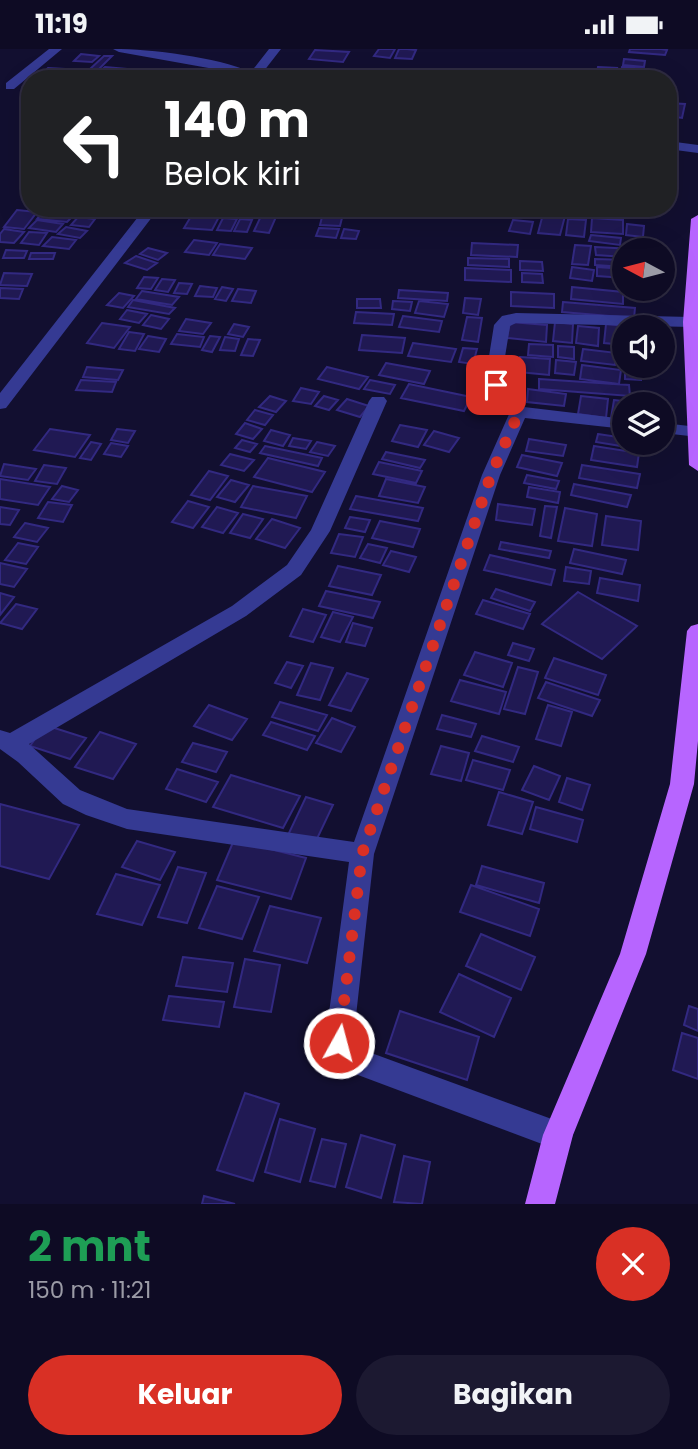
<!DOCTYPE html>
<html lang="id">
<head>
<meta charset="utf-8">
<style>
  body { margin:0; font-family:Poppins,sans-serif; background:#1c1931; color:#f1f3f6; height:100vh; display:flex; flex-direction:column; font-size:26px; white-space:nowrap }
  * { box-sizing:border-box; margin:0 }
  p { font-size:23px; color:#9b9ba6 }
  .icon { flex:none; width:38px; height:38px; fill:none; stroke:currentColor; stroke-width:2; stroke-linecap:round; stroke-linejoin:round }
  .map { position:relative; height:1155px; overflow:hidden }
  .drawer { display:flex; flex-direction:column; background:#0e0b24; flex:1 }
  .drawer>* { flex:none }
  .top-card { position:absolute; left:21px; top:21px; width:656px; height:147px; border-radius:28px; box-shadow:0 7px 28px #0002,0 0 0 2px #2e2b41; background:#202124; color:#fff; overflow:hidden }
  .needle { width:46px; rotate:277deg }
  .fabs { position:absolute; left:612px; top:189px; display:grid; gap:14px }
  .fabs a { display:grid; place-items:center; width:63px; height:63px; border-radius:50%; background:#0e0b24; box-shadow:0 7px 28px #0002,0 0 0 2px #2e2b41; font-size:35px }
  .pin { position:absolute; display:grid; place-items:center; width:60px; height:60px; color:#fff; margin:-30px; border-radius:14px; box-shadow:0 4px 10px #0006 }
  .me { position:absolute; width:77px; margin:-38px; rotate:7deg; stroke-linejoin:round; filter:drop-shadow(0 0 5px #0008) }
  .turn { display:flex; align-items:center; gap:24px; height:147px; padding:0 28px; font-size:32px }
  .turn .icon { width:91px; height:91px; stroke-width:2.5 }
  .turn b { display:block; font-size:49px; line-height:60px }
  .round { display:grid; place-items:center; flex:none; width:74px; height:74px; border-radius:37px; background:#1c1931 }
  .summary { display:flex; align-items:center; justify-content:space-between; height:119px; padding:0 28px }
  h1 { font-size:42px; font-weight:700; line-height:52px; color:#1e9e55 }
  .cta { display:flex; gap:14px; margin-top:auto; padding:14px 28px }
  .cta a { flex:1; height:80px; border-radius:42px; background:#d93025; color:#fff; font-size:28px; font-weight:700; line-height:80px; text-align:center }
  .cta a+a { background:#1c1931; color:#f1f3f6 }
  .status { display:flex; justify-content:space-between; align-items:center; height:49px; padding:0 35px; background:#0e0b24; direction:ltr }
  .status svg { height:19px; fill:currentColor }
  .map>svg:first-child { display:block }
  .building { fill:#201953; stroke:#322981; stroke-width:2 }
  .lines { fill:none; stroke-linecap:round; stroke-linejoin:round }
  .minor { fill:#353a93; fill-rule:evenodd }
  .major { fill:#b765ff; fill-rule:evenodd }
  .route { stroke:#d93025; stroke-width:12; stroke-dasharray:0 21.6 }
</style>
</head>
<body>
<div class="status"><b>11:19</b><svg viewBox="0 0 49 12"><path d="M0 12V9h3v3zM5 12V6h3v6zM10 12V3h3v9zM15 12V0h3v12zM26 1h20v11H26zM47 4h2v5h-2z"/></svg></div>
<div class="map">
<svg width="698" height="1155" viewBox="0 0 698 1155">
  <rect width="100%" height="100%" fill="#120f30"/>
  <path class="building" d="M379,0h16l-5,9 -16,-2z
    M399,0h8l9,1 -4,9 -17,-1z
    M630,0h31l6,1 -2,5 -36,-3z
    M315,1l34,2 -6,10 -34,-3z
    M81,5l18,2 -7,6 -18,-1z
    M104,7h8l-14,14 -8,-1z
    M624,10l21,2 -1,6 -21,-2z
    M105,18l23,2 -5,5 -23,-3z
    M598,18l19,1 -2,7 -18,-2z
    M622,18l21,2 -1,9 -22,-2z
    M48,19l33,2 -5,6 -33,-3z
    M363,22l23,3 -5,5 -23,-3z
    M668,54l17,1 -3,14 -14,-2z
    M66,159h32l-6,7 -29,-4z
    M429,159h24l-3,8 -23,-3z
    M579,159h18v8l-18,-1z
    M601,159l32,1v9l-32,-2z
    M17,161l20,2 -13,17 -20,-2z
    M42,164l30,4 -5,5 -30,-3z
    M193,164l27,2 -8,15 -28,-2z
    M543,165l22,2 -5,19 -22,-2z
    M261,167l15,1 -7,16 -15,-2z
    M78,168l17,2 -6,8 -18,-2z
    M322,168l20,1 -2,8 -20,-1z
    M223,169l14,1 -6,12 -14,-1z
    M592,169l31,2v14l-32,-2z
    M240,170l12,1 -5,12 -13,-1z
    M568,170l18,1 -2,17 -18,-2z
    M37,171l26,4 -7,8 -27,-4z
    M513,171l20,2 -3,12 -21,-3z
    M627,175l17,2 -1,11 -17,-2z
    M66,178l21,4 -7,7 -22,-4z
    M319,179l20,1 -3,9 -20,-2z
    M4,180l20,3 -10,11 -14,-1v-8z
    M344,180l15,2 -3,8 -15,-1z
    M29,183l18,1 -8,12 -18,-2z
    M591,186l30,3 -1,7 -31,-4z
    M52,188l24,3 -7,9 -26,-3z
    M194,191l23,3 -8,12 -24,-3z
    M472,194l46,2 -1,12 -46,-2z
    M220,195l32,4 -7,11 -32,-4z
    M575,196l16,1 -3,19 -16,-1z
    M595,198l39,2v1h-9v7l-29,-2z
    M148,199l19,5 -9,7 -18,-6z
    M6,201l21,1 -3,7h-21z
    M31,204h24l-2,6h-24z
    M136,207l21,7 -10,7 -22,-7z
    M468,209l41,1v8l-41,-2z
    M595,210l30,1v7l-30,-2z
    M520,212l22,1 1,9 -23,-1z
    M572,218l22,3 -2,11 -22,-3z
    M597,218l28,2v9l-28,-2z
    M465,219l46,2v12l-46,-2z
    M4,224l28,1 -5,12 -27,-1z
    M522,224l20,1 1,9 -21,-1z
    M144,228l14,1 -7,11 -14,-1z
    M162,230l13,1 -7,12 -13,-2z
    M179,234l13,1 -5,10 -13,-1z
    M200,237l17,2 -4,9 -18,-1z
    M222,238l11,2 -7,12 -11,-2z
    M572,238l51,5v12l-52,-5z
    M0,239l23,1 -4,10 -19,-1z
    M238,240l18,2 -5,12 -19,-2z
    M399,241l49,3 -1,8 -49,-3z
    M142,242l37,6 -7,8 -36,-6z
    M511,243l43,2v14l-43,-2z
    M119,244l15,3 -11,12 -16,-3z
    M465,249l16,1 -3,16 -15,-2z
    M357,250h23l1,9h-24z
    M133,251l42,8 -6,6 -41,-7z
    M393,252l19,1 -2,9 -18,-2z
    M419,252l29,3 -4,13 -29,-4z
    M563,253l72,6 -1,10 -72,-6z
    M127,261l20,4 -8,9 -19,-4z
    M356,263l38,2 -2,11 -38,-2z
    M151,266l18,4 -8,10 -18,-4z
    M403,267l39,5 -3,11 -40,-5z
    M467,268l15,1 -4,24 -16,-2z
    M186,270l25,4 -8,11 -24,-3z
    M510,273l37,3 -1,17 -39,-4z
    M555,273l18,2 -1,19 -19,-2z
    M102,274l28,4 -16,21 -27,-5z
    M234,275l15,3 -6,10 -15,-3z
    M606,275l28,3h-9v18l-21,-2z
    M578,277l21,2 -1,18 -22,-3z
    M129,283l15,2 -9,17 -16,-2z
    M177,285l27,3 -4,10 -29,-3z
    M362,286l43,3 -3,15 -43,-3z
    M148,287l18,3 -7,13 -20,-3z
    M210,287l10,1 -8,15 -10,-2z
    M225,288l14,2 -4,12 -15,-1z
    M248,290l12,1 -7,16 -12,-1z
    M413,294l43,6 -5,13 -43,-6z
    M529,295l24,1v12l-25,-2z
    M558,297l16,1v12l-16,-2z
    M463,299l14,1 -4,15 -14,-2z
    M583,300l34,4 -2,12 -34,-4z
    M520,308l30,2 -1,16 -30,-3z
    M556,311l20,2 -2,13 -19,-2z
    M386,314l44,8 -6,13 -45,-9z
    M582,316l39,5 -2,14 -39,-5z
    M625,317h16v14l-16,-1z
    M87,318l36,3 -5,10 -35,-3z
    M327,318l41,10 -9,12 -41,-10z
    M539,330l90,6 1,11 -91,-7z
    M81,331l35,2 -4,10 -36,-2z
    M370,331l25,5 -5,9 -26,-5z
    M409,335l62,13 -7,14 -63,-13z
    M301,339l18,4 -8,12 -18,-3z
    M528,340l38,5 -2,12 -37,-4z
    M270,347l16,5 -10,11 -17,-5z
    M324,347l14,4 -9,10 -14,-4z
    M581,347l27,3 -2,19 -28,-4z
    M347,350l22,7 -9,11 -23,-7z
    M614,351l16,2 -5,2v16l-14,-2z
    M255,361l18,5 -8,10 -18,-5z
    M245,374l17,6 -9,10 -17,-5z
    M400,376l27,5 -9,17 -26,-6z
    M50,380l40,6 -15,22 -41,-7z
    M117,380l18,2 -7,12 -17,-3z
    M271,381l19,5 -7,11 -19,-5z
    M434,382l25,7 -10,14 -25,-7z
    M598,385l27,4v5h15l-1,6 -43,-7z
    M293,389l18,3 -5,8 -17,-3z
    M529,390l37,6 -3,11 -37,-5z
    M242,391l15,4 -7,8 -15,-4z
    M91,393l10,2 -10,16 -11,-2z
    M317,393l18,4 -7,10 -18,-4z
    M111,394l17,3 -7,11 -17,-3z
    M265,397l57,12 -4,8 -58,-13z
    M594,397l45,7 -2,14 -46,-7z
    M386,403l39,8 -5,8 -38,-9z
    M230,405l24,6 -10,11 -23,-6z
    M522,406l40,8 -5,13 -40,-9z
    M268,409l57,14 -13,20 -58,-15z
    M379,413l43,9 -6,12 -43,-9z
    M4,415l32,5 -8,11 -28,-4z
    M44,416l22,3 -9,16 -22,-3z
    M582,416l58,9 -3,14 -58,-10z
    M209,422l19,5 -18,24 -19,-5z
    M527,426l32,6 -3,8 -32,-6z
    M0,430l50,8 -12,18 -38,-6z
    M386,430l39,8 -7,16 -39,-7z
    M231,431l18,5 -14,17 -18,-5z
    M574,435l57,11 -4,12 -56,-12z
    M62,437l16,4 -9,12 -17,-3z
    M253,437l54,10 -11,22 -55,-11z
    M529,438l31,5 -2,11 -31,-6z
    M356,447l67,12 -5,13 -68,-12z
    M188,452l21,6 -16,21 -21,-6z
    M48,453l24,3 -9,17 -25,-4z
    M498,455l37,5 -3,16 -36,-5z
    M545,457l12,1 -6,31 -11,-2z
    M0,458l19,3 -9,15 -10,-1z
    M217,458l21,6 -15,20 -21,-6z
    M565,459l32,6 -5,32 -34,-5z
    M243,465l20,5 -13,19 -20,-5z
    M606,467l35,5 -3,29 -36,-5z
    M350,468l20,3 -5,12 -20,-4z
    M272,470l28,9 -15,20 -29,-9z
    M380,472l40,8 -7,18 -41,-9z
    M25,474l23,5 -11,14 -23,-5z
    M339,485l24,3 -8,20 -24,-4z
    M501,493l50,9 -2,7 -50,-9z
    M18,494l20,4 -12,17 -21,-4z
    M368,495l19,4 -7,15 -20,-5z
    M574,500l52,11 -4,14 -52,-11z
    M391,502l25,6 -7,15 -26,-7z
    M490,506l65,15 -4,15 -67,-15z
    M0,514l27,6 -13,18 -14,-3z
    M338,517l43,9 -9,20 -43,-9z
    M566,518l25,4 -2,13 -25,-3z
    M600,529l40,7 -2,16 -41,-8z
    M496,540l39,13 -5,9 -39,-13z
    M326,542l54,11 -7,16 -54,-12z
    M578,543l59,34 -35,33 -60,-35z
    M0,544l14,4 -14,18z
    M483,551l47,14 -7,15 -47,-15z
    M16,555l21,5 -15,20 -22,-6z
    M303,560l23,6 -13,27 -23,-6z
    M333,563l20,5 -13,25 -19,-5z
    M353,574l19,5 -7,18 -19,-4z
    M513,594l21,6 -5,12 -21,-6z
    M475,603l37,11 -9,24 -39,-12z
    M554,609l52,17 -8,20 -53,-17z
    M287,613l16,4 -12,22 -16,-5z
    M311,614l22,5 -13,32 -23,-5z
    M518,618l20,5 -13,42 -21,-5z
    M347,624l21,6 -17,32 -22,-6z
    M460,631l46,12 -7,22 -48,-13z
    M546,633l54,18 -8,16 -54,-18z
    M280,653l47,13 -9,16 -46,-14z
    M209,656l38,14 -15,21 -38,-14z
    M548,656l24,7 -11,34 -25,-7z
    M442,666l34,9 -5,13 -34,-8z
    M332,669l23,9 -14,25 -25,-9z
    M271,673l44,14 -8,14 -44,-15z
    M45,676l41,13 -16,21 -40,-13z
    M100,683l36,12 -23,35 -38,-12z
    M482,687l37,11 -6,15 -38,-11z
    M193,694l34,9 -11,20 -34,-10z
    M441,697l28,7 -8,28 -30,-7z
    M473,711l37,10 -7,20 -37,-10z
    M534,717l26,10 -11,24 -27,-10z
    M177,720l41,13 -12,20 -40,-13z
    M231,726l69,21 -17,32 -70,-21z
    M567,729l23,7 -8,25 -23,-8z
    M499,743l34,10 -11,32 -34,-9z
    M306,748l27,8 -18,38 -27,-8z
    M0,755l79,21 -30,54 -49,-13z
    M536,758l47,13 -6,22 -47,-13z
    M234,791l72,18 -15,41 -74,-19z
    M137,792l38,11 -15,28 -38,-13z
    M482,817l62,17 -5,20 -63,-18z
    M178,818l28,6 -19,50 -29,-6z
    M116,825l44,11 -18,40 -45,-11z
    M471,836l68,24 -9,27 -70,-24z
    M217,837l42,11 -17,42 -43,-11z
    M270,857l51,12 -14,45 -53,-12z
    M481,885l54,23 -14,33 -55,-24z
    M183,908l50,6 -6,29 -51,-6z
    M245,910l35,6 -9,47 -37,-5z
    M459,925l52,24 -17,39 -54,-25z
    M169,947l55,6 -5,25 -56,-7z
    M689,957l9,3v22l-14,-6z
    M400,962l79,26 -12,43 -81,-27z
    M682,984l16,5v41l-25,-9z
    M245,1044l34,11 -26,77 -36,-11z
    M280,1070l35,10 -15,53 -35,-10z
    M361,1086l34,10 -14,53 -35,-11z
    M322,1090l24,5 -11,43 -25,-6z
    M404,1107l26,6 -8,42 -28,-2z
    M204,1147l31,8h-33z"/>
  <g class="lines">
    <path class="minor" d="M49,0h13l-48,40h-8v-6z
      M113,0c39,0 103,8 138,23l18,-23h12l-21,27 3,3h-17l-15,-7 -112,-20z
      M668,92l30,4v8l-30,-4z
      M145,159h14l-153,200 -6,1v-16z
      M516,264l175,4 6,2 1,4 -7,4 -175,-4 -6,3 -7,43 1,15 20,23 101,12v10l-100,-11 -25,57 -126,379 -21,189 2,4 213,78 5,10 -5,10 -10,5 -224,-84 -9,-23 24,-181 -222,-33 -41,-14 -23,-11 -45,-42 -18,-13v-19l10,3 222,-127 55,-41 24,-35 58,-129 3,-4h12l3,4 -57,130 -29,44 -55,41 -217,128 51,46 47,19 227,33 128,-367 28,-63 -22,-27 -1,-16 7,-44 8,-9z
      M663,374l35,4v10l-35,-4z"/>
    <path class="major" d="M698,166v256l-9,-6 -6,-143 8,-103z
      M698,575v117l-4,43 -48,170 -73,181 -18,69h-30l18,-69 77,-181 50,-170 17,-153 4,-5z"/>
  </g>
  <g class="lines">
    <path class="route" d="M339,994l23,-189 129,-379 28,-63 -23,-27"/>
  </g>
</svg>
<div class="fabs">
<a><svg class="needle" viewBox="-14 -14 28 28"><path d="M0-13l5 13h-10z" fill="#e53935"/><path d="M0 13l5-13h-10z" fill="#9b9ba6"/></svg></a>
<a><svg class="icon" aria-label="sound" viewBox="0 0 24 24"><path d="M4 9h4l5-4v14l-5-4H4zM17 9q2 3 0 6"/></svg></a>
<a><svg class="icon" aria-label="layers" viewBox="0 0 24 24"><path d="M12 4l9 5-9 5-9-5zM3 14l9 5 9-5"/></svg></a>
</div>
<div class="pin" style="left:496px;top:336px;background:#d93025"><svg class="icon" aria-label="arrive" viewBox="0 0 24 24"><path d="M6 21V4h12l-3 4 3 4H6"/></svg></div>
<svg class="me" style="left:339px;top:994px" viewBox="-20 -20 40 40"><circle r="17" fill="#d93025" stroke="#fff" stroke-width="3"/><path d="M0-11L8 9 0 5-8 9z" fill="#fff"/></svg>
<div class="top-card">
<div class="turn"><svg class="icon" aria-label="left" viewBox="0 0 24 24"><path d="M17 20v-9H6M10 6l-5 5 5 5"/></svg><div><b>140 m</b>Belok kiri</div></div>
</div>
</div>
<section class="drawer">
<div class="summary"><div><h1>2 mnt</h1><p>150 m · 11:21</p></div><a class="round" style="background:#d93025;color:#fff"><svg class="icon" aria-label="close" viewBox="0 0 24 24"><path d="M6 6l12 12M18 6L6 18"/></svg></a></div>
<div class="cta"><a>Keluar</a><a>Bagikan</a></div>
</section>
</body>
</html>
